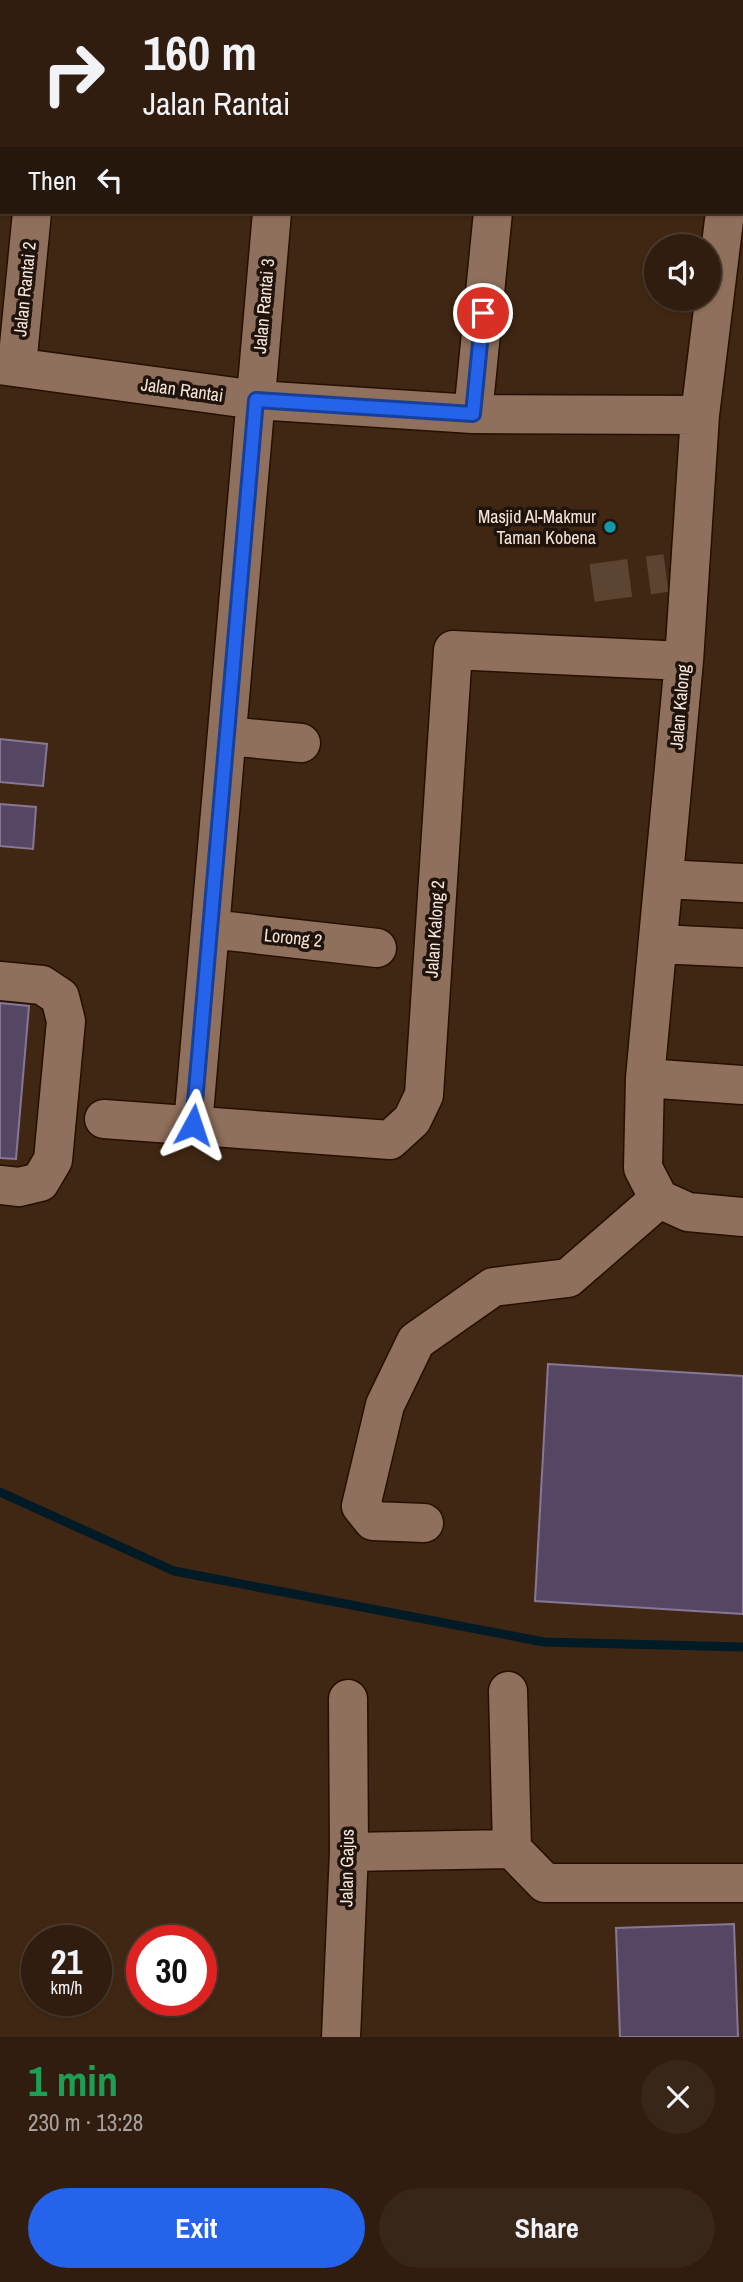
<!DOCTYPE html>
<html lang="en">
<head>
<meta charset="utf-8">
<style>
  body { margin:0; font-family:"Archivo Narrow",sans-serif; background:#382618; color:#f1f3f6; height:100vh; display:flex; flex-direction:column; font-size:26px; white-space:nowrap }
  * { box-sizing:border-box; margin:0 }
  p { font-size:23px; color:#a8a29e }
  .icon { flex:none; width:38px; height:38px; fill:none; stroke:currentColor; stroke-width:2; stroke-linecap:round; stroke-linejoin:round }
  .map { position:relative; height:2037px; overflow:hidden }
  .panel { display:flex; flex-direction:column; background:#301d0f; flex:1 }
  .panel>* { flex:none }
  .guide { position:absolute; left:0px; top:0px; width:744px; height:214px; box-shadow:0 2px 5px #0004,0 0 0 2px #4b3b2f; background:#301d0f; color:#f1f3f6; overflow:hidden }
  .fabs { position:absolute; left:644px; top:234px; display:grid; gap:14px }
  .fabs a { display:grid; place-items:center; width:77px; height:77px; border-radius:50%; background:#301d0f; box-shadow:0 2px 5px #0004,0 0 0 2px #4b3b2f; font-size:35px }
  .speed { position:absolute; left:21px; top:1925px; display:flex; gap:14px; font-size:35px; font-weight:700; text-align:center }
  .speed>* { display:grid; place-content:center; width:91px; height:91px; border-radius:50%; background:#301d0f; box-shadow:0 2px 5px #0004,0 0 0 2px #4b3b2f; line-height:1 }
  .speed small { font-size:18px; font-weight:400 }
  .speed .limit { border:10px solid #d22; background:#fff; color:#111 }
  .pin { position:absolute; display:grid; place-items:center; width:60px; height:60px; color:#fff; margin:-30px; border:4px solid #fff; border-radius:50%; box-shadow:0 2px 7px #0007 }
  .me { position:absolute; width:77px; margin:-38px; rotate:5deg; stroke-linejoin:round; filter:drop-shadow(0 0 5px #0008) }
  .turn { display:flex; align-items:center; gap:24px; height:147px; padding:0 28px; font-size:32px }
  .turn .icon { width:91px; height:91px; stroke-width:2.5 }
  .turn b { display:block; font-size:49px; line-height:60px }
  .then { display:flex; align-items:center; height:66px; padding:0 28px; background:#0003; gap:14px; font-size:26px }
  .round { display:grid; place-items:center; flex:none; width:74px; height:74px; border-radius:37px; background:#382618 }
  .headline { display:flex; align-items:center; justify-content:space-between; height:119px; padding:0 28px }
  h1 { font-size:42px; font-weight:700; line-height:52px; color:#1e9e55 }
  .cta { display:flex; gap:14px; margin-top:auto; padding:14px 28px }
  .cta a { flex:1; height:80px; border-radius:42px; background:#2563eb; color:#fff; font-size:28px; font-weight:700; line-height:80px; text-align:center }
  .cta a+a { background:#382618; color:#f1f3f6 }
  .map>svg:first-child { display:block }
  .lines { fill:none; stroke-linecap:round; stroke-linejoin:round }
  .stream { stroke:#001b25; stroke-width:9 }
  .building { fill:#554763; stroke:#867796; stroke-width:2 }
  .minor-tunnel { stroke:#5b4432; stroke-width:38; stroke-dasharray:38 19; stroke-linecap:butt }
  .minor-casing { stroke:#260f00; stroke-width:41 }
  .minor { stroke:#8f705c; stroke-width:38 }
  .route-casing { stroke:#184099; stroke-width:18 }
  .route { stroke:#2563eb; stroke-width:12 }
  .culture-dot { fill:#0f9aa8; stroke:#1f130b; stroke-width:2.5 }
  .labels { text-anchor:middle; stroke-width:7; stroke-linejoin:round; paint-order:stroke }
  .street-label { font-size:18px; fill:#f6e5d9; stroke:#1f130b }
  .poi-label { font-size:18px; fill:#f6e5d9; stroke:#1f130b; text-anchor:end }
</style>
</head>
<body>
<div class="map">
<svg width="743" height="2037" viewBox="0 0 743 2037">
  <rect width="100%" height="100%" fill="#402714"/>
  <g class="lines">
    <path class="stream" d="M0,1492l174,79 370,71 199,5"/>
  </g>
  <path class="building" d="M0,739l47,5 -4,42 -43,-4z
    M0,804l36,3 -3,42 -33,-3z
    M0,1003l29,3 -13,153 -16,-1z
    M548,1364l195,12v238l-208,-13z
    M734,1924l4,113h-118l-4,-109z"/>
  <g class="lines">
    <path class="minor-tunnel" d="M592,583l74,-10"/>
    <defs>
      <path id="minor" d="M53,2v-2
        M290,2l1,-2
        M514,2v-2
        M742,57l1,-3
        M742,174h1
        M0,365l256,35 217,14 227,1
        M17,366l15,-154
        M473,414l20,-202
        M227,736l74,7
        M664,879l79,4
        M210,929l167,19
        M658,944l85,4
        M0,981l42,4 18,12 6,24 -13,139 -13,22 -21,5 -19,-2
        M645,1078l98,7
        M104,1119l286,21 22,-20 12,-25 29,-445 231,11
        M193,1125l79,-913
        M659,1199l-16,-31 2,-90 39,-417 16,-246 25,-203
        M659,1199l29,13 55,5
        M424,1523l-51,-2 -12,-15 24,-101 31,-64 77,-54 75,-9 91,-79
        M508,1691l4,158
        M349,1852l163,-3 33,34h198
        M341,2037l8,-185 -1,-153"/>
    </defs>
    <use href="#minor" class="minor-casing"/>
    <use href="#minor" class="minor"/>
  </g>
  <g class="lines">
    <defs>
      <path id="route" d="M193,1125l63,-725 217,14 10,-101"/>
    </defs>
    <use href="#route" class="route-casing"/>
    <use href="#route" class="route"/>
  </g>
  <circle class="culture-dot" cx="610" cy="527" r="7"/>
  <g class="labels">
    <g class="street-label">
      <text transform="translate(25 289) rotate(-84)" y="6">Jalan Rantai 2</text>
      <text transform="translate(264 306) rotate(-85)" y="6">Jalan Rantai 3</text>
      <text transform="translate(182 390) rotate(8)" y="6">Jalan Rantai</text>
      <text transform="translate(680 707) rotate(-85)" y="6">Jalan Kalong</text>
      <text transform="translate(435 929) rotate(-86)" y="6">Jalan Kalong 2</text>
      <text transform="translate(293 938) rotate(6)" y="6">Lorong 2</text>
      <text transform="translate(347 1868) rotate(-89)" y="6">Jalan Gajus</text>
    </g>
    <g class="poi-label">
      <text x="596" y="523">Masjid Al-Makmur<tspan x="596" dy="21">Taman Kobena</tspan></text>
    </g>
  </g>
</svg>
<div class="fabs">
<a><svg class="icon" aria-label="sound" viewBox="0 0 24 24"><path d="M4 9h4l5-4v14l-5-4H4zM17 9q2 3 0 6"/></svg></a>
</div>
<div class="speed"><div>21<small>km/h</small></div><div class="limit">30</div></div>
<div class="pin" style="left:483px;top:313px;background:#d93025"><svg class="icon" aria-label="arrive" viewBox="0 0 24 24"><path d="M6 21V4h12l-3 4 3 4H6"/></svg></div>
<svg class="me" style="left:193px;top:1125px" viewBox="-20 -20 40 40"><path d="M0-17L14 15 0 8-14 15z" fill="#2563eb" stroke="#fff" stroke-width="4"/></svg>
<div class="guide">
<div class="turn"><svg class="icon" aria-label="right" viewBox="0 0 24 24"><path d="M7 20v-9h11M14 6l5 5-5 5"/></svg><div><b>160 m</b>Jalan Rantai</div></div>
<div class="then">Then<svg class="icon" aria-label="left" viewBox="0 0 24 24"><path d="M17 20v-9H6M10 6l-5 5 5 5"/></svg></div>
</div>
</div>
<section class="panel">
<div class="headline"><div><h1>1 min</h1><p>230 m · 13:28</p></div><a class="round"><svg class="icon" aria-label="close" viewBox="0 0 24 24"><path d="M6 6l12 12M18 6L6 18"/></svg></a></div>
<div class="cta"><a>Exit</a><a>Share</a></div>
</section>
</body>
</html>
